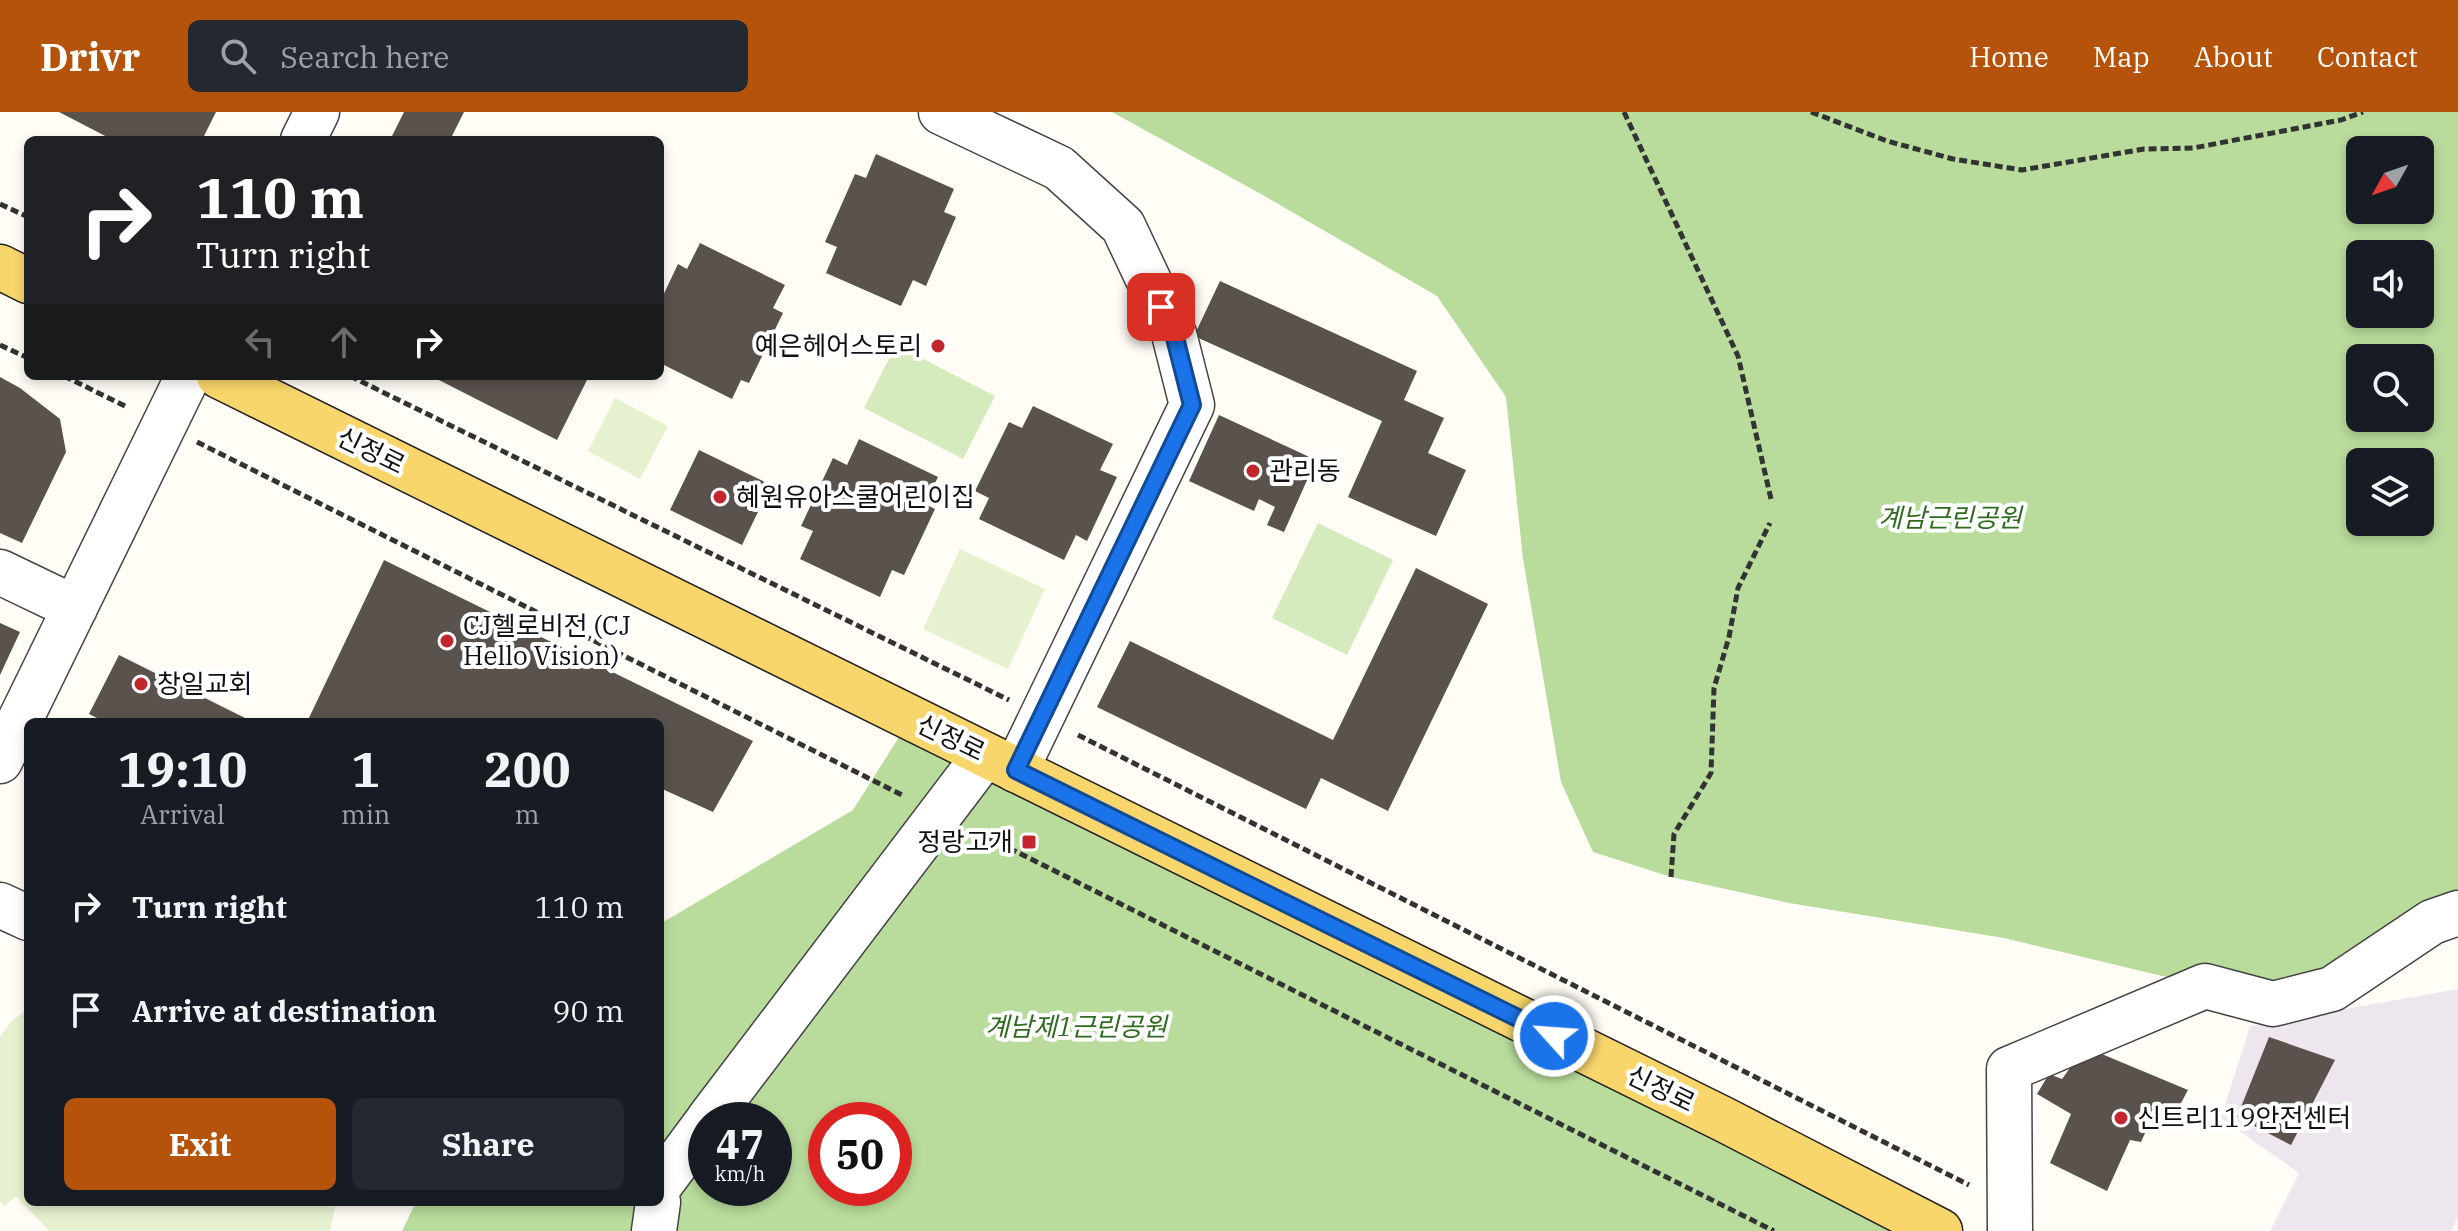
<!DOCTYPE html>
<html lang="en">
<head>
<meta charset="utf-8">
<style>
  body { margin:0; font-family:"IBM Plex Serif","Noto Sans KR",serif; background:#242831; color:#f1f3f6; height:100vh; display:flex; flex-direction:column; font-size:30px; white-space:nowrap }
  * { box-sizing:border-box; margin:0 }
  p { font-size:26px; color:#9ea1a6 }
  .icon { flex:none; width:44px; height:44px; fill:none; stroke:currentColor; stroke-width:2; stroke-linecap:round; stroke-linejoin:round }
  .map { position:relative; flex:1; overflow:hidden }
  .sheet { position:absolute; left:24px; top:606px; width:640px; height:488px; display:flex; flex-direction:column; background:#171b24; border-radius:12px; box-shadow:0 4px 12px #0003 }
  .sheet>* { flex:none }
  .banner { position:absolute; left:24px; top:24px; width:640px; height:244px; border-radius:12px; box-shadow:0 4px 12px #0003; background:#202124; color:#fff; overflow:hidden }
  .needle { width:52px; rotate:230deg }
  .tools { position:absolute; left:2346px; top:24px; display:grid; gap:16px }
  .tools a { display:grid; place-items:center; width:88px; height:88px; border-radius:12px; background:#171b24; box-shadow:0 4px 12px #0003; font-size:40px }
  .speed { position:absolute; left:688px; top:990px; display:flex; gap:16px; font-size:40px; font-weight:700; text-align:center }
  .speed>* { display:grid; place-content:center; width:104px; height:104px; border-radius:50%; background:#171b24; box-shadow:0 4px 12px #0003; line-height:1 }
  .speed small { font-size:20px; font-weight:400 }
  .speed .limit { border:12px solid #d22; background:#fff; color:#111 }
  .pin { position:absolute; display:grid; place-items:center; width:68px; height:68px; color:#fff; margin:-34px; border-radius:16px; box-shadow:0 4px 12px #0006 }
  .me { position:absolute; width:88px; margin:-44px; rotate:296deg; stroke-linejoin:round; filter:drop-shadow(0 0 6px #0008) }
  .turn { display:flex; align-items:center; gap:28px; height:168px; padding:0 40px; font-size:36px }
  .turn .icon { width:104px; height:104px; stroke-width:2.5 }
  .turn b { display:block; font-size:56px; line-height:68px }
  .lanes { display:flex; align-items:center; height:76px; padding:0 40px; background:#0003; justify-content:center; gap:40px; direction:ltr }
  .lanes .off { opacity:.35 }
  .eta { display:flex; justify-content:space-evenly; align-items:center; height:136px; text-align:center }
  .eta b { font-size:48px; font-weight:700; line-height:56px }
  .action { display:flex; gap:16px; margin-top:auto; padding:16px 40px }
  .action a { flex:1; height:92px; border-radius:12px; background:#b45309; color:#fff; font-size:32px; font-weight:700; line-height:92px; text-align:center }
  .action a+a { background:#242831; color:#f1f3f6 }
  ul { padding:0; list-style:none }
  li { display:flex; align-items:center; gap:24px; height:104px; padding:0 40px }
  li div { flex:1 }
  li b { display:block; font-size:30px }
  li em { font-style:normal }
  header { display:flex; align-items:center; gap:48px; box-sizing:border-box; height:112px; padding:0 40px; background:#b45309; color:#fff }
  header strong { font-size:38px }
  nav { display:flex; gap:44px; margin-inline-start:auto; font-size:28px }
  .search { width:560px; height:72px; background:#242831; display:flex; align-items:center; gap:20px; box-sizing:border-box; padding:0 28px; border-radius:12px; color:#9ea1a6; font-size:30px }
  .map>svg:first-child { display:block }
  .industrial { fill:#eee6ef }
  .green { fill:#d5ebbd }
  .forest { fill:#b9dc9c; fill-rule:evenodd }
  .pitch { fill:#e6f2cf }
  .building { fill:#5a524d }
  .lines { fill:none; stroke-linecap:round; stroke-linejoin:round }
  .minor-casing { stroke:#444; stroke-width:47 }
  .major-casing { stroke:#222; stroke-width:47 }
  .path { stroke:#333; stroke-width:5; stroke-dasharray:8 4; stroke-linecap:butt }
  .minor { stroke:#fff; stroke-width:44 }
  .major { stroke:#f9d66b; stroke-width:44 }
  .route-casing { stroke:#114b97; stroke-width:20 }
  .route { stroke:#1a73e8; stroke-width:14 }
  .poi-dot { fill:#c4262e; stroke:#fff; stroke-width:3 }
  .labels { text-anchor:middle; stroke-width:8; stroke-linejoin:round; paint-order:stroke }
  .poi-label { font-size:26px; fill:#111; stroke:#fff; text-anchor:start }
  .street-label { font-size:26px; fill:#111; stroke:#fff }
  .park-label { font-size:26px; font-style:italic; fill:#2f6b1f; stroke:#fff }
</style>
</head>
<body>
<header>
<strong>Drivr</strong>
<div class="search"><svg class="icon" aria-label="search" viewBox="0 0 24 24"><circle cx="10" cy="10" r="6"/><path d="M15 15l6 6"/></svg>Search here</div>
<nav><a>Home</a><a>Map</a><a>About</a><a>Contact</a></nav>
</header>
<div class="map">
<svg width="2458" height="1119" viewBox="0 0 2458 1119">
  <rect width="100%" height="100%" fill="#fffdf5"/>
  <path class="industrial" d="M2458,877v228l-7,14h-181l29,-58 -78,-55 29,-92z"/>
  <path class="green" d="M896,233l99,51 -32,63 -99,-51z
    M1318,411l75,37 -46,95 -75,-37z"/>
  <path class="forest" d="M1112,0h1346v801l-126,76 -128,-3 -200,-48 -215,-35 -118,-26 -78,-25 -32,-70 -38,-223 -17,-162 -69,-101 -176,-102zM2360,38h60v60h-60zM2360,142h60v60h-60zM2360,246h60v60h-60zM2360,350h60v60h-60z
    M911,606l1029,513h-1538l14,-29h244v-278l193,-114zM706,1008h68v68h-68zM826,1008h68v68h-68z"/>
  <path class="pitch" d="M615,286l53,28 -28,53 -52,-28z
    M960,437l85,40 -37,80 -85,-40z
    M28,896v194h308l-6,29h-281l-33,-35 -12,11 -4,-6v-164l10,-14z"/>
  <path class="building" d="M59,0h157l-14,28h-89z
    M404,0h60l-14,28h-60z
    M876,42l78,35 -10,23 12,5 -30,69 -13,-6 -12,26 -75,-33 11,-26 -12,-5 30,-68 11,4z
    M700,131l85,42 -12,23 10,5 -34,70 -8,-3 -9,19 -72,-36v-61l18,-38 9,5z
    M1220,169l197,90 -13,29 40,18 -16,35 38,17 -30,66 -88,-39 34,-76 -188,-85z
    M431,264h153l4,2 -31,62z
    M0,265l20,11 40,31 6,33 -44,91 -22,-10z
    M1033,294l80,38 -13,26 17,7 -30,64 -11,-6 -12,25 -85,-41 10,-21 -14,-7 34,-69 13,6z
    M1219,303l97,45 -32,72 -17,-7 8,-18 -16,-8 -5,12 -65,-30z
    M859,327l79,38 -13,27 10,5 -31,66 -12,-5 -12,27 -80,-38 13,-28 -12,-5 32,-68 14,7z
    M699,338l72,35 -29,60 -72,-35z
    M384,448l369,181 -40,71 -53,-24v-66h-353z
    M1416,456l72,36 -100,207 -67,-33 -15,31 -209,-102 33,-66 203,99z
    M0,511l20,9 -20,43z
    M119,543l134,67h-148l-16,-8z
    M2269,925l66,23 -44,85 -54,-28z
    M2085,935l103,43 -21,39 -17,-7 -9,20 -11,-2 -23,51 -57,-28 21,-49 -34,-20 12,-20 13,5z"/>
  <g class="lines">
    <defs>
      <path id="minor" d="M941,0l118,56 64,58 51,108 18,71 -176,365
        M303,28l14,-28
        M0,460l75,36
        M0,649l188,-385
        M0,793l28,13
        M708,1008l277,-365
        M660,1073l46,-62
        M654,1119l4,-29
        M2010,1119l-1,-162 196,-83 68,18 59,-15 100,-67 26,-9"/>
      <path id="major" d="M0,155l28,14
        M219,264l1506,744 215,111"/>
    </defs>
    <use href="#minor" class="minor-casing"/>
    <use href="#major" class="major-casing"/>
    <path class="path" d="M1624,0l114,244 33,143
      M1811,0l76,29 66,18 69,11 122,-21 49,-1 148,-28 22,-8
      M0,92l28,13
      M0,233l28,13
      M64,264l63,31
      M350,264l659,324
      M197,330l707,354
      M1078,623l891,450
      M977,720l797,399
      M1671,765l3,-43 37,-61 3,-85 15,-51 9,-49 32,-65"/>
    <use href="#minor" class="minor"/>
    <use href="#major" class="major"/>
  </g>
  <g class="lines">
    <defs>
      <path id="route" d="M1161,195l13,27 18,71 -176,365 538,266"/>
    </defs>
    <use href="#route" class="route-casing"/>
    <use href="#route" class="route"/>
  </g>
  <g class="poi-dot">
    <circle cx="938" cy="234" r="8"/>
    <circle cx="1253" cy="359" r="8"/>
    <circle cx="720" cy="385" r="8"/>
    <circle cx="447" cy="529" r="8"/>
    <circle cx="141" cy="572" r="8"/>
    <rect x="1021" y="722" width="16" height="16" rx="4"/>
    <circle cx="2121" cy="1006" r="8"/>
  </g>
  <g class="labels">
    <g class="poi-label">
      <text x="922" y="243" text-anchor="end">예은헤어스토리</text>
      <text x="1269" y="368">관리동</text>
      <text x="736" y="394">혜원유아스쿨어린이집</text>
      <text x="463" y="523">CJ헬로비전 (CJ<tspan x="463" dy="30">Hello Vision)</tspan></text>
      <text x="157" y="581">창일교회</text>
      <text x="1013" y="739" text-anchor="end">정랑고개</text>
      <text x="2137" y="1015">신트리119안전센터</text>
    </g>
    <g class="street-label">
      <text transform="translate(371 339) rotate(26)" y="9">신정로</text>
      <text transform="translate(951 626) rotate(26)" y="9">신정로</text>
      <text transform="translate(1661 977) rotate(26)" y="9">신정로</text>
    </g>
    <g class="park-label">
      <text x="1950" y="415">계남근린공원</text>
      <text x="1076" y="924">계남제1근린공원</text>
    </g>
  </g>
</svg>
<div class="tools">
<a><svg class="needle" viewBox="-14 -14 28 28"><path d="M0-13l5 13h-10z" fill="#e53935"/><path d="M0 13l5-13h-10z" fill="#9ea1a6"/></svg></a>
<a><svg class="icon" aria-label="sound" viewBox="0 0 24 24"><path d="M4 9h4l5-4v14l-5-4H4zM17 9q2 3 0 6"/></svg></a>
<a><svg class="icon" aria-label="search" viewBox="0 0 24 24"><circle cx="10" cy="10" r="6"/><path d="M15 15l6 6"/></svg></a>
<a><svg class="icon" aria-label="layers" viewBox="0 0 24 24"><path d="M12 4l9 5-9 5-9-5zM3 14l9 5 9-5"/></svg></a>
</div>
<div class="speed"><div>47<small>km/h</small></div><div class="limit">50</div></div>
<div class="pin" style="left:1161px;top:195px;background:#d93025"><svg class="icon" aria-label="arrive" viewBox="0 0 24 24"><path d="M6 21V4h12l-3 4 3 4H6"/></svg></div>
<svg class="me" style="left:1554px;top:924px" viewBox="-20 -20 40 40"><circle r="17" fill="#1a73e8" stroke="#fff" stroke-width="3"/><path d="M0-11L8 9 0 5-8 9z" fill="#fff"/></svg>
<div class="banner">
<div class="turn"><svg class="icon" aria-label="right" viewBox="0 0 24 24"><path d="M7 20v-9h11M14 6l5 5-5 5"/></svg><div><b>110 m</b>Turn right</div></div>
<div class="lanes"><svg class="icon off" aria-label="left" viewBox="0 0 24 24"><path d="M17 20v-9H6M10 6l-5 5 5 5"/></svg><svg class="icon off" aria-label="ahead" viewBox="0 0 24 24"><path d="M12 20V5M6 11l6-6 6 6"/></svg><svg class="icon" aria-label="right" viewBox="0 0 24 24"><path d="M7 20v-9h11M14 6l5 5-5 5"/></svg></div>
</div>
<section class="sheet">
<div class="eta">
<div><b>19:10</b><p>Arrival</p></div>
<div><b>1</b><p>min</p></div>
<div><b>200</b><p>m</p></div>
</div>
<ul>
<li><svg class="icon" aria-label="right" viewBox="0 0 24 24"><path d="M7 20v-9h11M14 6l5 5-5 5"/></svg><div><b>Turn right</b></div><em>110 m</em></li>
<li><svg class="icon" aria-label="arrive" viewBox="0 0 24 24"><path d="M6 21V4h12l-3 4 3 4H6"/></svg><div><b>Arrive at destination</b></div><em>90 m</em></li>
</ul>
<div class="action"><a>Exit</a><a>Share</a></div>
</section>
</div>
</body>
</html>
